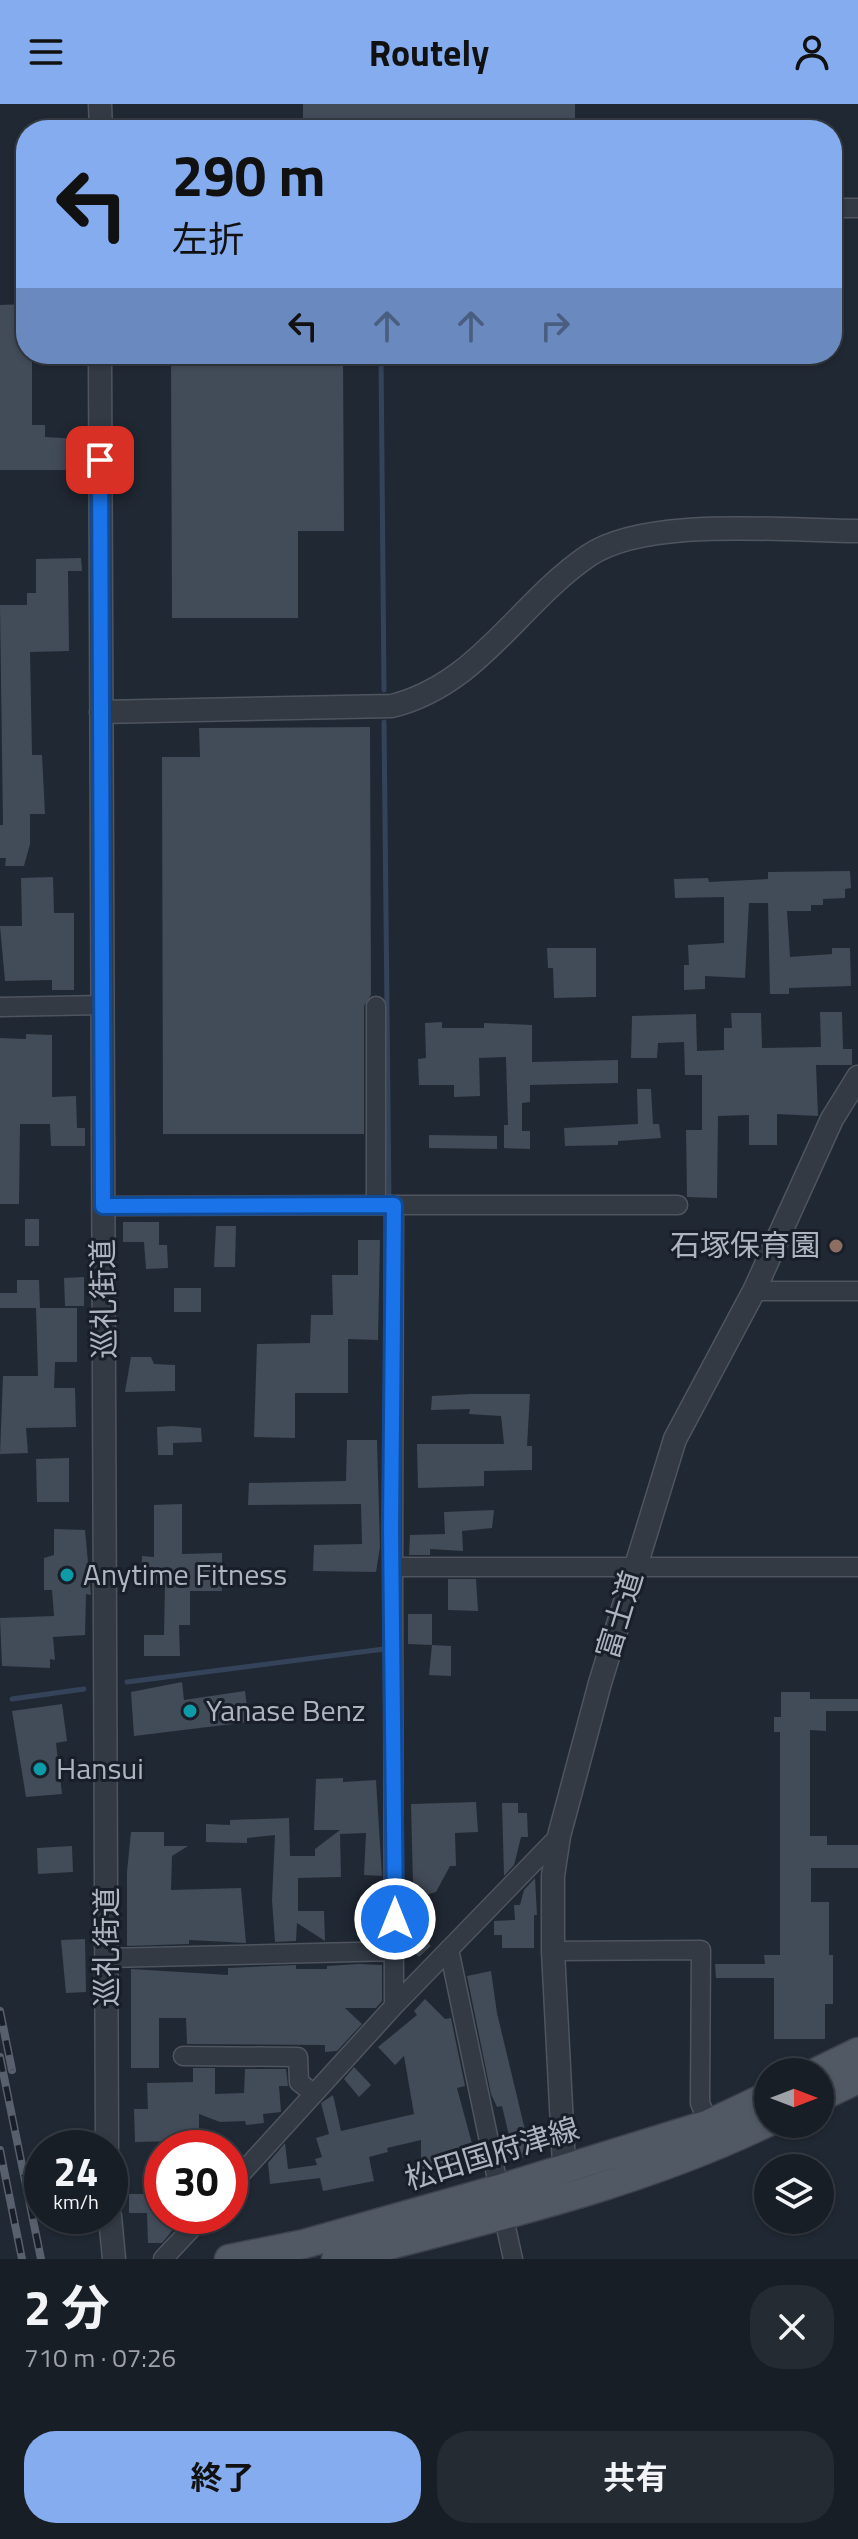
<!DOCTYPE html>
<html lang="ja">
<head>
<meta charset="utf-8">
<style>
  body { margin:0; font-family:"Titillium Web","Noto Sans JP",sans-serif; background:#252b32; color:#f1f3f6; height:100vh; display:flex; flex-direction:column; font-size:30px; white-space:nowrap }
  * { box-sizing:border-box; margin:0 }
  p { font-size:26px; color:#9fa2a7 }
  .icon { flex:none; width:44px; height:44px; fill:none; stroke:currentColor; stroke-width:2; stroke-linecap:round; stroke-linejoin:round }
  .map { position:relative; height:2155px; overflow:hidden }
  .details { display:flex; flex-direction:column; background:#181e26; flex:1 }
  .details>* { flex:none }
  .guide { position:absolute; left:16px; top:16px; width:826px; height:244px; border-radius:32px; box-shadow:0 2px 6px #0004,0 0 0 2px #363c43; background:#85acef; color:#111; overflow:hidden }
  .needle { width:52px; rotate:90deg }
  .controls { position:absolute; left:754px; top:1954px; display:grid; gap:16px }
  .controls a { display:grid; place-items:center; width:80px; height:80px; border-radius:50%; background:#181e26; box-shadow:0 2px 6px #0004,0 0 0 2px #363c43; font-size:40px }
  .speed { position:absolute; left:24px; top:2026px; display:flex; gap:16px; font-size:40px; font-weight:700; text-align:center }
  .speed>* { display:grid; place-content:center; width:104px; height:104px; border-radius:50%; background:#181e26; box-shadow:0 2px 6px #0004,0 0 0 2px #363c43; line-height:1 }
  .speed small { font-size:20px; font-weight:400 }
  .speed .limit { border:12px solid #d22; background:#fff; color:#111 }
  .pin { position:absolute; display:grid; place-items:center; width:68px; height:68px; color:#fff; margin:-34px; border-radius:16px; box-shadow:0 4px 12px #0006 }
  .me { position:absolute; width:88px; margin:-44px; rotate:0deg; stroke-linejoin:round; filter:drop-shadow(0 0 6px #0008) }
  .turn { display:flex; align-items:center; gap:28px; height:168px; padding:0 24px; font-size:36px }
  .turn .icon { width:104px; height:104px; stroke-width:2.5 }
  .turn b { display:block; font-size:56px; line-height:68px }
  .lanes { display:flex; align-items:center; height:76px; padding:0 24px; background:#0003; justify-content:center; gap:40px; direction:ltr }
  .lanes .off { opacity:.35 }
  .round { display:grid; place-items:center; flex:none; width:84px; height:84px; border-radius:32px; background:#252b32 }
  .headline { display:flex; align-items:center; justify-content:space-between; height:136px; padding:0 24px }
  h1 { font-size:48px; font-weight:700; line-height:60px }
  .action { display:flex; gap:16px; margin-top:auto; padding:16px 24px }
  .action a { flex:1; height:92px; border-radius:32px; background:#85acef; color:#111; font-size:32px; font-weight:700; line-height:92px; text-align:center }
  .action a+a { background:#252b32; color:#f1f3f6 }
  header { display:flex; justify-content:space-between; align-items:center; height:104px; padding:0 24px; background:#85acef; color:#111; font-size:36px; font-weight:700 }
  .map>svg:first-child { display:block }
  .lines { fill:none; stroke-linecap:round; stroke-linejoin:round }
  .stream { stroke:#35435a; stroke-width:5 }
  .building { fill:#424b58 }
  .minor-casing { stroke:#4e555f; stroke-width:21 }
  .tertiary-casing { stroke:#4e555f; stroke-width:25 }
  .primary-casing { stroke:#3d434e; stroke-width:31 }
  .minor { stroke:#333a44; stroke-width:18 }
  .tertiary { stroke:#333a44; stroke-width:22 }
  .primary { stroke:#515964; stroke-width:28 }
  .rail-casing { stroke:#58606d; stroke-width:8 }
  .rail { stroke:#191f29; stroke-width:5; stroke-dasharray:15; stroke-linecap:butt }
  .route-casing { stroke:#114b97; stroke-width:20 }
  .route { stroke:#1a73e8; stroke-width:14 }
  .education-dot { fill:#8d6e63; stroke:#191f29; stroke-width:3 }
  .culture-dot { fill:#0f9aa8; stroke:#191f29; stroke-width:3 }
  .labels { text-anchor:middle; stroke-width:6; stroke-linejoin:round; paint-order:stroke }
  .poi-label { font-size:30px; fill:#adb5c1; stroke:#191f29; text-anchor:start }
  .street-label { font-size:30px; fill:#adb5c1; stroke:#191f29 }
</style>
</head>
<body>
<header><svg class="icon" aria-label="menu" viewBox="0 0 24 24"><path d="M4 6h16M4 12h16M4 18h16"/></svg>Routely<svg class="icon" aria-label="person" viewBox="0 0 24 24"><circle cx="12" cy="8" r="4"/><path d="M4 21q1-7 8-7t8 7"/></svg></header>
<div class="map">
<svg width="858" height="2155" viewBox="0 0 858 2155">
  <rect width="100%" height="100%" fill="#202833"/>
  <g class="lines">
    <path class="stream" d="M381,250l3,336
      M384,618l5,479
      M127,1578l257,-33 1,-6
      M12,1595l72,-10"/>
  </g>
  <path class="building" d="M303,0h272v26h-272z
    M26,200v50h6v71h13v12l34,2 -1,31h-78v-165z
    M171,253h172l1,174h-46v87h-126z
    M81,454l1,13h-14l1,80 -39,1 2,103h10l3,59h-15v30l-6,22h-19l1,-8h-6v-33h3l-3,-220h27v-12h9v-34z
    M370,623l1,268 -7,11v128h-201l-1,-377h38l-1,-29z
    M850,767l1,17 -6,1v9l-22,1v6h-12v6h-24l3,46 42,-3v-6h18l1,38 -62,2v6h-19l-2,-91h-19l-4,75 -40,-2v13l-21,1v-25h5l-1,-20 36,-2v-46l-49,1 -1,-19 34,-1 1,4 59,-3v-7z
    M53,773l1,36h20v77h-22v-10l-47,1 -5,-55h22l-1,-48z
    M547,844h49v49l-42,1 -1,-30h-5z
    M820,908h22l1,37h9v16h-36l2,51 -41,-2v31h-28v-30l-31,1 -1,82 -30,-1 -1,-67h16v-55h-17l-1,-33 -26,1 -1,15h-26l1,-42 64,-2 1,37 27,-1v-22h8l-1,-15h30l1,35 59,-1z
    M442,918v6h42v-5l48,2v37l86,-2v23l-88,2v17l-8,1v28h8v18l-26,-1v-23h4l-2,-68 -27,1 1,38 -26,1v-12h-35l-1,-26 8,-1 -1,-35z
    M26,930l26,1v62l24,-1 1,32h8v18h-34l-1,-22h-30l-1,80h-19v-166l26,1z
    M637,985h14l2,35h6l2,14 -43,3v4l-53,1 -1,-18 74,-4z
    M429,1031l68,1v13l-68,-1z
    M25,1115h14v27h-14z
    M123,1118h36v23h8l1,23 -22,1 -2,-27h-21z
    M216,1122h20l-1,41h-21z
    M358,1136h22l-2,100 -30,-1v54h-53v45l-41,-1 3,-93 53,-1 1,-28h22l-1,-40h26z
    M84,1173v29h-19l-1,-28z
    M17,1176h22l1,28h-40v-15h17z
    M174,1184h27v24h-27z
    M36,1204h41v54h-22l-1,26h21l1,39 -50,1 2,25 -28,1 3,-78h35z
    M131,1253h20l3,7 21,1v26l-50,1z
    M471,1290h59l-3,52h5v24l-48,1v15l-66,2 -1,-44h87l-3,-28 -32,-2 1,-5 -39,1 1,-14z
    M172,1322l29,2 1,14 -29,1v12h-15l-1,-28z
    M347,1336h30l3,107 -4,25 -63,-1 1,-26 48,-1 -1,-40 -113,1 1,-22 97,-2z
    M69,1354v44h-32l-1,-43z
    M182,1400v50l40,-1v38h-32v34h-11l1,31h-36v-21h20l1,-51 -24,-1 1,-27 12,1v-52z
    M494,1406l-2,18 -30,3 1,20 -33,-2v6h-21l1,-20 35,-1 -1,-22z
    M54,1425l31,1 6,65 -5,-1 -1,41 -32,2 2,23 -5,-1v9l-48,-2 -2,-48 54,-2 -2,-26h-8v-32l10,-3z
    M448,1475h28l2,32 -30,-1z
    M408,1510h24v31l-24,-1z
    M432,1541l19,1v30l-22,-1z
    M182,1578l2,18 61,-9 4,31 -115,14 -3,-44z
    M781,1588h29v7h48v12h-32v20l-16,-1v106h17v9h31v23h-47v34h18v53h4v49h-8v35h-51v-61h-58l-1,-14h50l-1,-9h16v-223h-6v-15h7z
    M62,1600l5,37 -11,2 6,51 -36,3 -14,-86z
    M343,1674v4l33,-2 6,96 -18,-1 2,-42 -26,1 1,43 -43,1v33h26l1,30 -28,-18 -1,18 -21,1 -3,-42 3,-65 -28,3v5l-41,-1v-18l24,1v-5l59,-2 1,38h25v-7l25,-19h-26l2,-51z
    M476,1698l2,30 -23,1 1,33h-6l-14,26 -14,4 -16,14v-25h7l-2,-81z
    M502,1699h16v10h9l1,24h-7l-7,28 -10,11z
    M131,1728h33v14h24l-16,10 -1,34 70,-2 5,55 -57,-3v4l-62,2v-74z
    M72,1742l1,26 -35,2 -1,-26z
    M535,1774l2,37h-3v33h-32v-13h-8v-14l21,-1 -1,-15h6l4,-15z
    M406,1817l25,25 -12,11 -13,-12z
    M85,1835l1,53 -20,1 -5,-53z
    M359,1860l23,1v36l-6,7h-31l17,16 -25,27 -12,1v-7l-138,-1 -1,-26h-27v50h-28v-99l97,6v-7l68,-3v4h31v-3z
    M491,1867l6,42 34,142 -25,7 -4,-16 9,-2 -9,-38 -5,1 -6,-13 -24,-118z
    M425,1895l20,20 6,-1 14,68 -8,2 21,78 -26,7 -1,-6 -30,7v-34l-34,8 1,4 -19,5 5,24 -51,10 -3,-13 -50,6 -2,-21 17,-20 3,26 29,-4 -2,-6 7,-2 -6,-19 13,-4 -8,-31 12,-8 8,36 73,-17 -10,-58 -9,9 -17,-18 39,-32 -3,-4z
    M354,1963l17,18 -12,12 -15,-18z
    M193,1964h22v26l29,-1 1,-24h41l2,17h-9l2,26 -18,2 1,9 -18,2 -1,-4 -25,1 -21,-8v18l-19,1v8l-45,1 -1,-33h14l-1,-26 46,-1z
    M129,2090h33v27l14,5 -14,17h-14l-1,-30h-18z"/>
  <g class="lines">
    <defs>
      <path id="minor" d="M832,104h26
        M0,903l103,-2
        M376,1101v-199
        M103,1102l291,-1
        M754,1187h104
        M393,1463l1,-362h284
        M449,1845l50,240
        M553,1847l148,-1 -1,153 9,21
        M107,1854l288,-7
        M394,1902l165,-170
        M183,1952l115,1 1,25 15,12
        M230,2082l164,-180 -1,-439h465
        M503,2110l10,45
        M163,2155l40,-43"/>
      <path id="tertiary" d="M100,0l1,26
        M100,250l7,1794
        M101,608l291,-6c87,-22 126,-102 196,-150 58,-40 198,-25 270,-25
        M565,2080l-12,-233v-75l6,-40 41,-153 75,-244 79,-148 78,-172 26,-42
        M110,2112l4,43"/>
      <path id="primary" d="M817,1968l41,-20
        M820,1993l38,-18
        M229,2155l75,-15 195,-55 210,-65 59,-28
        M336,2155c145,-39 296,-71 432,-137"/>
    </defs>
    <use href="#minor" class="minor-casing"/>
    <use href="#tertiary" class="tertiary-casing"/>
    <use href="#primary" class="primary-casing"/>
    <use href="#minor" class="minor"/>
    <use href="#tertiary" class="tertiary"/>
    <use href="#primary" class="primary"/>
    <defs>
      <path id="rail" d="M0,1907l12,59
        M0,1953l41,202
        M0,2046l22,109"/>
    </defs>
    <use href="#rail" class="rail-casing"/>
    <use href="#rail" class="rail"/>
  </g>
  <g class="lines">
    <defs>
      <path id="route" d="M100,356l3,746 291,-1 -3,324 4,390"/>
    </defs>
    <use href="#route" class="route-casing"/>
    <use href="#route" class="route"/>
  </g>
  <circle class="education-dot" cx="836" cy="1142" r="8"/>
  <g class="culture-dot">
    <circle cx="67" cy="1471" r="8"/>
    <circle cx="190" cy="1607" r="8"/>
    <circle cx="40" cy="1665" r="8"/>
  </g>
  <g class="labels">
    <g class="poi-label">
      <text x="820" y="1152" text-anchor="end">石塚保育園</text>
      <text x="83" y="1481">Anytime Fitness</text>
      <text x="206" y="1617">Yanase Benz</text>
      <text x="56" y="1675">Hansui</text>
    </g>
    <g class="street-label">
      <text transform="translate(104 1195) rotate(-91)" y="10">巡礼街道</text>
      <text transform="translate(620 1511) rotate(-73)" y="10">富士道</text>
      <text transform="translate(107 1843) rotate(-90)" y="10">巡礼街道</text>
      <text transform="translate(492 2050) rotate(-17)" y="10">松田国府津線</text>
    </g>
  </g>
</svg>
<div class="controls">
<a><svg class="needle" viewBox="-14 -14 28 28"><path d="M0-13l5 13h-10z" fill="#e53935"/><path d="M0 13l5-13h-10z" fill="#9fa2a7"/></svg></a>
<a><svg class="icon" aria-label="layers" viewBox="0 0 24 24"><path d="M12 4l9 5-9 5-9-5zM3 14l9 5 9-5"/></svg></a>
</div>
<div class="speed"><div>24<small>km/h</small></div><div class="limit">30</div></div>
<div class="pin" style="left:100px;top:356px;background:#d93025"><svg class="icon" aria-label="arrive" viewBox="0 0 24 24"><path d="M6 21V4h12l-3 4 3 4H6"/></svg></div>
<svg class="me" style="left:395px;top:1815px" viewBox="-20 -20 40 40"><circle r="17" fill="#1a73e8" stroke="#fff" stroke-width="3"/><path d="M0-11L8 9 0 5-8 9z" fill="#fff"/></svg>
<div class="guide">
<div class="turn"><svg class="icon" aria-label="left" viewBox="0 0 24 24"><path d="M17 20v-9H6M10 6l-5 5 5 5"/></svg><div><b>290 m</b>左折</div></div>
<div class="lanes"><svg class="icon" aria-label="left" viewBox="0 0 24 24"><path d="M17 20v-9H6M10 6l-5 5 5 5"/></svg><svg class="icon off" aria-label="ahead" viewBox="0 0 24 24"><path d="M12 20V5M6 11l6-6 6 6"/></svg><svg class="icon off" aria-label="ahead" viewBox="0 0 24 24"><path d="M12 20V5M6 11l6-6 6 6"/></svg><svg class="icon off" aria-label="right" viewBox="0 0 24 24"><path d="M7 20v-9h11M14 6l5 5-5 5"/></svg></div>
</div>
</div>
<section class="details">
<div class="headline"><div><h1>2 分</h1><p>710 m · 07:26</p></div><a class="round"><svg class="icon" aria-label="close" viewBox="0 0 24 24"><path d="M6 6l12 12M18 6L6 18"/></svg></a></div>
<div class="action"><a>終了</a><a>共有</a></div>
</section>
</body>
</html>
